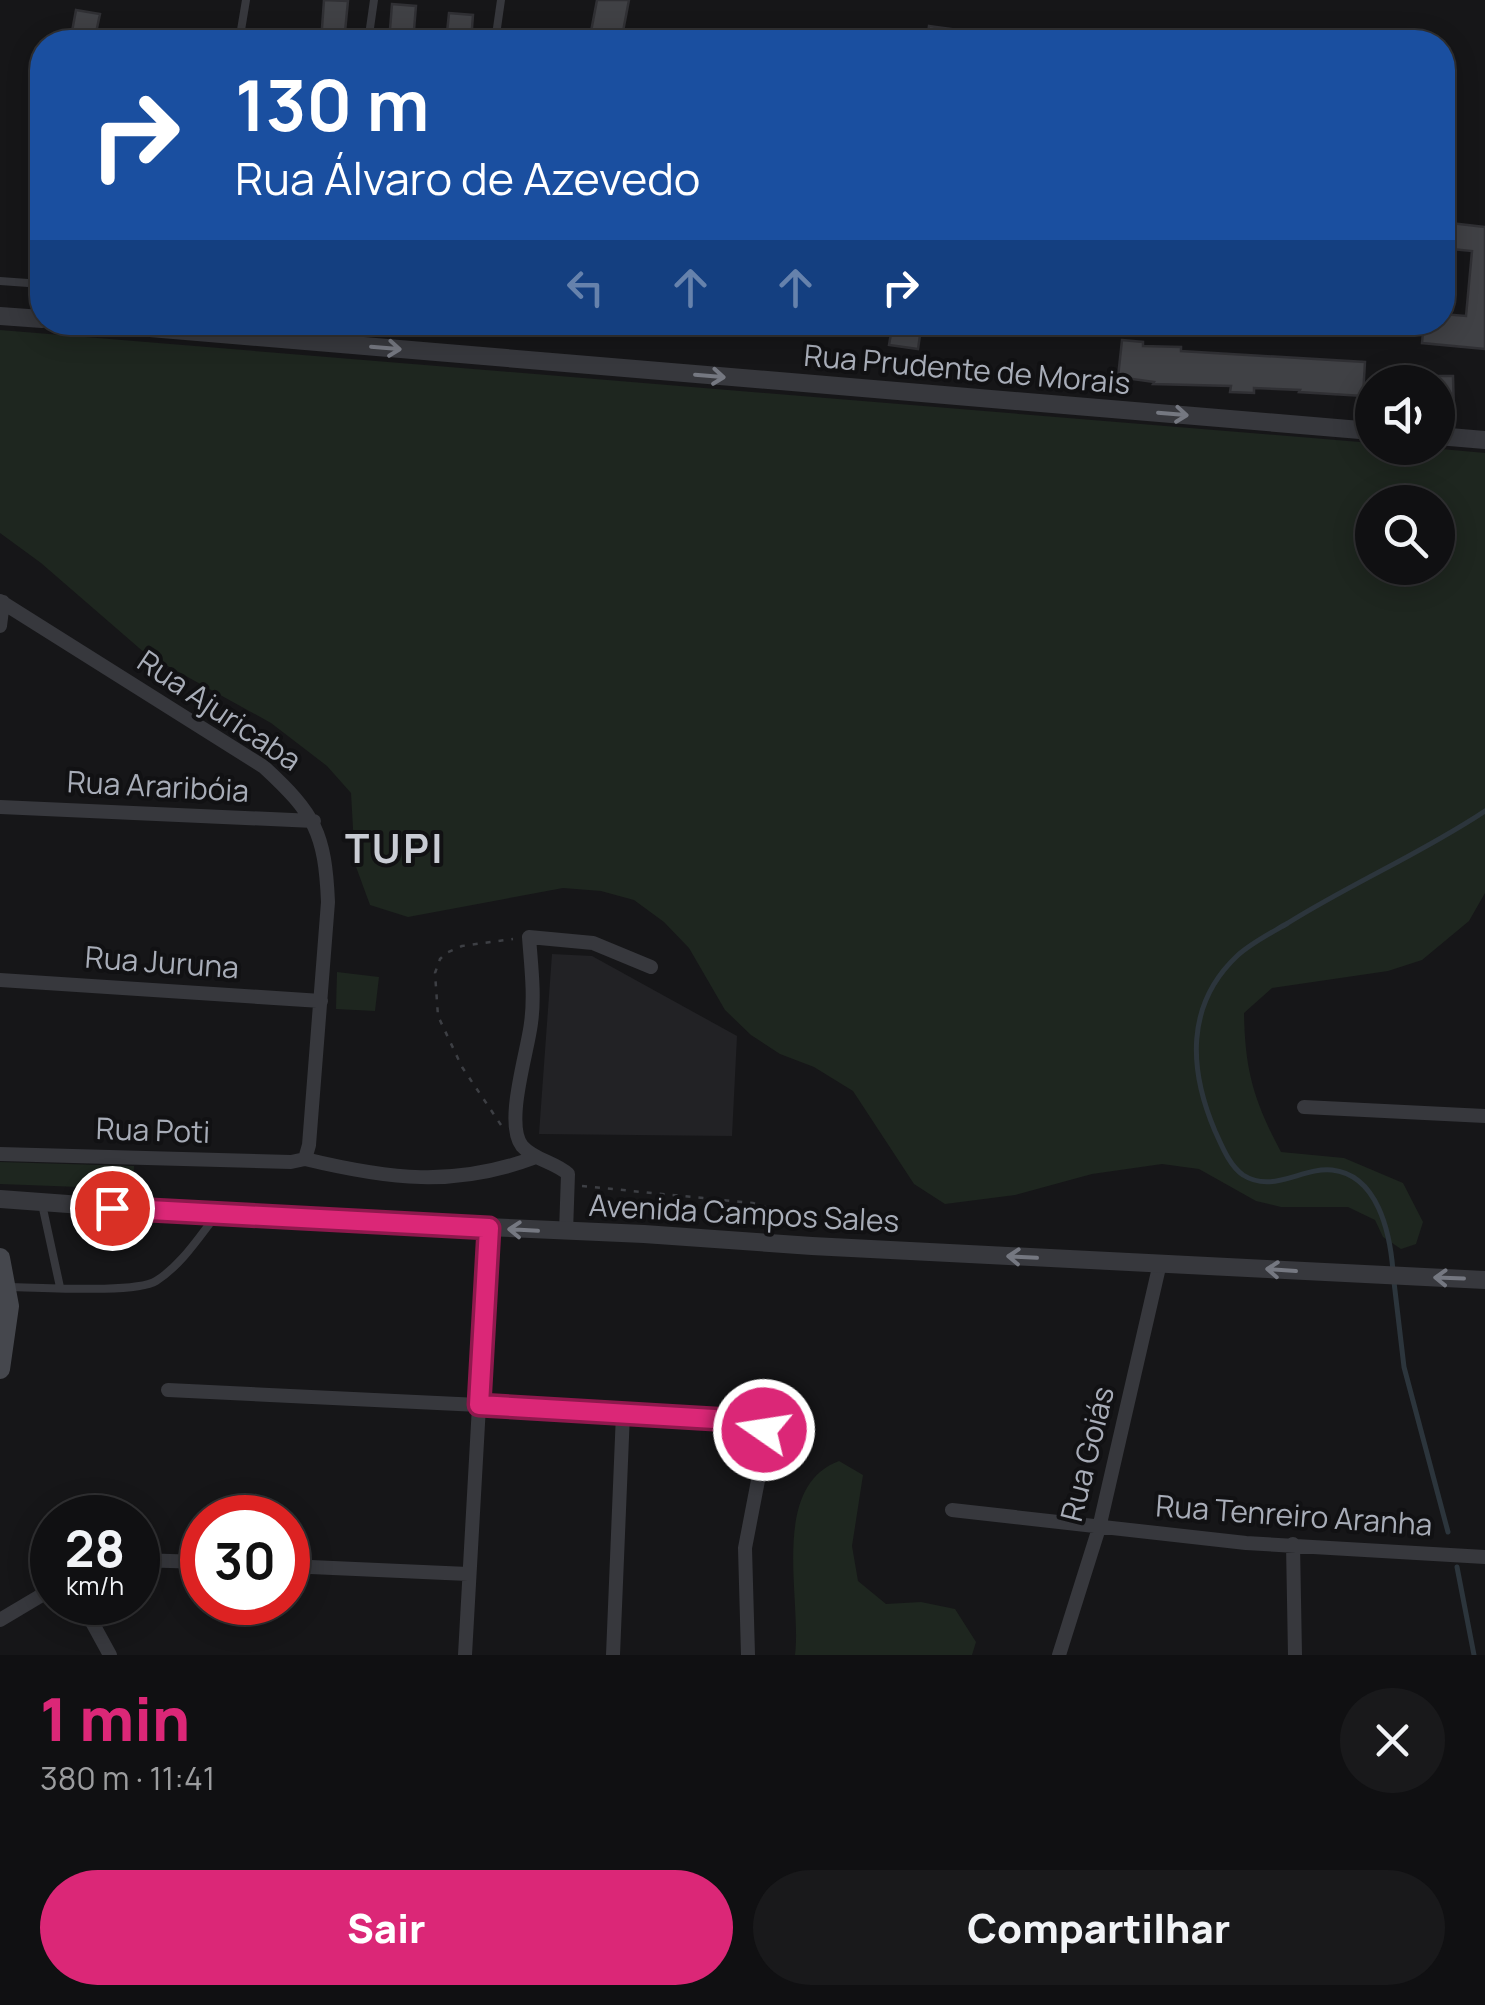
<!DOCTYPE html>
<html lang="pt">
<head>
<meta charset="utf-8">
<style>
  body { margin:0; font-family:Manrope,sans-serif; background:#19191b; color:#f1f3f6; height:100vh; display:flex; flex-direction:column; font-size:38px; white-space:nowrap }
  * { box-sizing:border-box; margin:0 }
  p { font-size:32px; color:#9c9d9f }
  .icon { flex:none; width:55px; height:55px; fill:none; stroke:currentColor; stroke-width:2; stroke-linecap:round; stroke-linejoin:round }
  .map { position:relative; height:1655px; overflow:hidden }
  .sheet { display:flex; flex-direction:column; background:#101012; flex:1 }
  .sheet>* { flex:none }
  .hud { position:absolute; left:30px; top:30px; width:1425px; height:305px; border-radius:40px; box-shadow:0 5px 25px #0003,0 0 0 2px #303032; background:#1a4fa0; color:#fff; overflow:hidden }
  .tools { position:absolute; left:1355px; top:365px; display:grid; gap:20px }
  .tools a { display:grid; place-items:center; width:100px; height:100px; border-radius:50%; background:#101012; box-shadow:0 5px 25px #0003,0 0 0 2px #303032; font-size:50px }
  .speed { position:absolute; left:30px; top:1495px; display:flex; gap:20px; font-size:50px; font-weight:700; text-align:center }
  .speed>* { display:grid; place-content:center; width:130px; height:130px; border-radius:50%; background:#101012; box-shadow:0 5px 25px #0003,0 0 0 2px #303032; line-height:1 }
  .speed small { font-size:25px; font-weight:400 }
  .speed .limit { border:15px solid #d22; background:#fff; color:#111 }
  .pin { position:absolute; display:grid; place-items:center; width:85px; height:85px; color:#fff; margin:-42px; border:5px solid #fff; border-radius:50%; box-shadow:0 2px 10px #0007 }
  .me { position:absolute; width:110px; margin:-55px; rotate:283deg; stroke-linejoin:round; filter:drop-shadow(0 0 8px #0008) }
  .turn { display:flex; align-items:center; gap:35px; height:210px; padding:0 40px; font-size:45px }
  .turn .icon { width:130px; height:130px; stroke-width:2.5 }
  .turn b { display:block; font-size:70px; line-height:85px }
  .lanes { display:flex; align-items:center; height:95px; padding:0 40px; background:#0003; justify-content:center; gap:50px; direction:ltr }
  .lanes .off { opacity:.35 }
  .round { display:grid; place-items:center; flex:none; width:105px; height:105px; border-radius:52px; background:#19191b }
  .summary { display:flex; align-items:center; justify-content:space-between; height:170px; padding:0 40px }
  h1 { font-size:60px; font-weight:800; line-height:75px; color:#db2777 }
  .action { display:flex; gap:20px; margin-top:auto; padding:20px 40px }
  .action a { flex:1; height:115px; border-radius:60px; background:#db2777; color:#fff; font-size:40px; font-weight:800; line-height:115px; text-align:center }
  .action a+a { background:#19191b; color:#f1f3f6 }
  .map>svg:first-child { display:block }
  .built { fill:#222225 }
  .green { fill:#1e261f; fill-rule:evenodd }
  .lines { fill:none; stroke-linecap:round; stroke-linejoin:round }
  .stream { stroke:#2c353c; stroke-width:5 }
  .building { fill:#404145; stroke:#303034; stroke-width:2.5 }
  .path { stroke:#3d3f44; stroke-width:2.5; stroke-dasharray:5 8; stroke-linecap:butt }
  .service { stroke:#37383d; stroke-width:8 }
  .minor { stroke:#37383d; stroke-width:14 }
  .tertiary { stroke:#37383d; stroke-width:18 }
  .secondary { stroke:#45474d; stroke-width:20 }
  .oneway { stroke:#757881 }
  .route-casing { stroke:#8e194d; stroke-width:25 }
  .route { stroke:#db2777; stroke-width:18 }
  .labels { text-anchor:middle; stroke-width:8; stroke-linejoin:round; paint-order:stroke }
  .street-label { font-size:30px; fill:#a8adb8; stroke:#111113 }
  .district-label { font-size:40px; font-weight:bold; letter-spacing:2.5px; fill:#c9ccd4; stroke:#111113 }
</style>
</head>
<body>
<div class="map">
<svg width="1485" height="1655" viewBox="0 0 1485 1655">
  <rect width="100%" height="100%" fill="#161618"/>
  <path class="built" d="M552,954l40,2 145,80 -5,100 -193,-2z"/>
  <path class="green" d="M0,330l1372,113v5h58l55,5v440l-16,28 -47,39 -34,11 -116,17 -28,25c1,58 10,88 37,139l63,6 59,25 20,39 -7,22 -15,5 -18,-12 -8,-17 -27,-13h-67l-25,-6 -57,-32 -37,-5 -70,10 -77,21 -70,9 -31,-20 -61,-93 -39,-24 -34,-13 -29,-19 -26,-25 -36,-62 -25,-26 -30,-22 -33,-9 -38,-3 -155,29 -38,-12 -15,-41 -4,-71 -24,-27 -56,-43 -125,-69 -105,-91 -41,-30zM1438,502v66h-66v-66z
    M337,972l42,5 -4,34 -39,-2z
    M0,1162l134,4 -1,23 -133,-5z
    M839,1461l24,14 -11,71 6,35 28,23 35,-2 34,7 21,33 -4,13h-177c7,-56 -26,-168 44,-194z"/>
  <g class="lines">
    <path class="stream" d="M1393,1271c-3,-38 -15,-96 -61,-101 -30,-3 -59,24 -89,5 -14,-10 -21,-29 -28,-44 -26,-61 -30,-126 22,-175 14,-13 34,-23 51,-33 64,-40 134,-70 197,-112
      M1394,1282l10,85 44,165
      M1457,1567l17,88"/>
  </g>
  <path class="building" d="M324,0l24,1 -4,41h-23z
    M597,0h32l-8,42h-32z
    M392,4l24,2 -3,36h-24z
    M76,10l24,4 -6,28h-24z
    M449,13l24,2 -2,27h-25z
    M929,26l37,5 -2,11h-37z
    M1442,222l43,5v122l-63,-6 2,-21h18v-8l24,2 6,-65 -30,-3z
    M893,322h29l-4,27 -29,-4z
    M1122,340l21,2v4l38,1v4l184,11 -2,34 -64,-4 1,-2 -46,-2v5l-24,-1 1,-6 -78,-2 1,-2 -36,-5z
    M1438,376h15l1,37h-16z"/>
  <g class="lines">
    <path class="path" d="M501,1125l-39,-58 -24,-51 -3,-43 5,-14 6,-6 16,-7 51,-7
      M582,1186l171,17 34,11 12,15"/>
    <path class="service" d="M239,42l7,-42
      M368,42l6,-42
      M495,42l6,-42
      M0,281l42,3
      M42,1204l18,83
      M8,1287c29,0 127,7 148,-6 24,-15 41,-41 58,-63"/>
    <path class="minor" d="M0,601l264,166c51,47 61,66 64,135l-19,243 -4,14
      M0,626l3,-24
      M0,807l314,14
      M0,980l321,21
      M1304,1107l181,9
      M0,1154l291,8 14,-3c83,20 149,29 231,-2
      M566,1232l2,-58c-13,-12 -34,-14 -46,-28 -18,-23 6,-95 9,-123 4,-28 0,-58 -2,-86l64,6 58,24
      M168,1390l311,15 277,18 7,4 2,17 -20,104 3,107
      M952,1510l294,33 239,14
      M1293,1544l2,111
      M138,1560l64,2
      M288,1566l180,8
      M81,1602l29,53
      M0,1620l52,-31
      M465,1655l24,-427
      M613,1655l10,-242
      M1059,1655l40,-127 61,-265"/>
    <path class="tertiary" d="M0,316l42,3
      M79,322l1293,109
      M1438,436l47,4
      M0,1199l217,16 427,19 168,12 673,34"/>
    <path class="secondary" d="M0,1258l9,48 -9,63"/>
  </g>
  <defs><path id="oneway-shaft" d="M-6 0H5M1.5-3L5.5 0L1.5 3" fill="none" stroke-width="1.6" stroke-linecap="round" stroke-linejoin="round" transform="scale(2.5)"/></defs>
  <g class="oneway">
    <use href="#oneway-shaft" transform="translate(386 348) rotate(5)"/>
    <use href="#oneway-shaft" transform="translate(710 376) rotate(5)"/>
    <use href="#oneway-shaft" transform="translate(1173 414) rotate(5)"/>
    <use href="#oneway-shaft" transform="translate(523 1230) rotate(-177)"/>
    <use href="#oneway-shaft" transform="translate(1022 1257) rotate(-177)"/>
    <use href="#oneway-shaft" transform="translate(1281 1270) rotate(-176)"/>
    <use href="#oneway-shaft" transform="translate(1449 1278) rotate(-178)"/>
  </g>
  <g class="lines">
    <defs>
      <path id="route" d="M112,1208l377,20 -10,177 269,16 8,2 8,7"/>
    </defs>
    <use href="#route" class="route-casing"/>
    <use href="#route" class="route"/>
  </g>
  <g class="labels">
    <g class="street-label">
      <text transform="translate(967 370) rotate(5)" y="10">Rua Prudente de Morais</text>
      <text transform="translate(219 711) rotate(34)" y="10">Rua Ajuricaba</text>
      <text transform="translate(158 787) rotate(3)" y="10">Rua Araribóia</text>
      <text transform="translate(162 963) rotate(4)" y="10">Rua Juruna</text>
      <text transform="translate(153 1131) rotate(2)" y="10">Rua Poti</text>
      <text transform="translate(744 1214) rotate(3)" y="10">Avenida Campos Sales</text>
      <text transform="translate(1088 1454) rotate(-76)" y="10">Rua Goiás</text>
      <text transform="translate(1294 1516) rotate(4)" y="10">Rua Tenreiro Aranha</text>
    </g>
    <g class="district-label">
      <text x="395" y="863">TUPI</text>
    </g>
  </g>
</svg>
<div class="tools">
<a><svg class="icon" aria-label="sound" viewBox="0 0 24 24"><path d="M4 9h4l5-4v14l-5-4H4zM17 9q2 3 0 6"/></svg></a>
<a><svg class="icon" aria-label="search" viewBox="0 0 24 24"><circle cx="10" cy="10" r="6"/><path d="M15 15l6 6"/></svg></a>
</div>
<div class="speed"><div>28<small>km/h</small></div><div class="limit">30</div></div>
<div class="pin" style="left:112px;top:1208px;background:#d93025"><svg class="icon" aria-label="arrive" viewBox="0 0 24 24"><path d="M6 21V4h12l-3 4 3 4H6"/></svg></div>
<svg class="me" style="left:764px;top:1430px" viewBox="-20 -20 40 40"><circle r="17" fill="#db2777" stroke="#fff" stroke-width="3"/><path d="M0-11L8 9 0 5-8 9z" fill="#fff"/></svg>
<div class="hud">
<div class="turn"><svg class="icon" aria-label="right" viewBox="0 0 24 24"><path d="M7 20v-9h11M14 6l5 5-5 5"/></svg><div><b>130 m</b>Rua Álvaro de Azevedo</div></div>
<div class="lanes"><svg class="icon off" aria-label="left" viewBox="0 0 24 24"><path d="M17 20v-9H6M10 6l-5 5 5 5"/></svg><svg class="icon off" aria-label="ahead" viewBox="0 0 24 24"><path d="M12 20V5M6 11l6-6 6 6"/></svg><svg class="icon off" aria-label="ahead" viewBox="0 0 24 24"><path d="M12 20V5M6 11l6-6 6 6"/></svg><svg class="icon" aria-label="right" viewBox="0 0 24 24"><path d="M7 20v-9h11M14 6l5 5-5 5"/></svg></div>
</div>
</div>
<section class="sheet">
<div class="summary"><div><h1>1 min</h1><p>380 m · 11:41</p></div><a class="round"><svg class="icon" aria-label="close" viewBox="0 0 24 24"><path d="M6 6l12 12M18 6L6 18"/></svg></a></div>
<div class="action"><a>Sair</a><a>Compartilhar</a></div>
</section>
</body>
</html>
